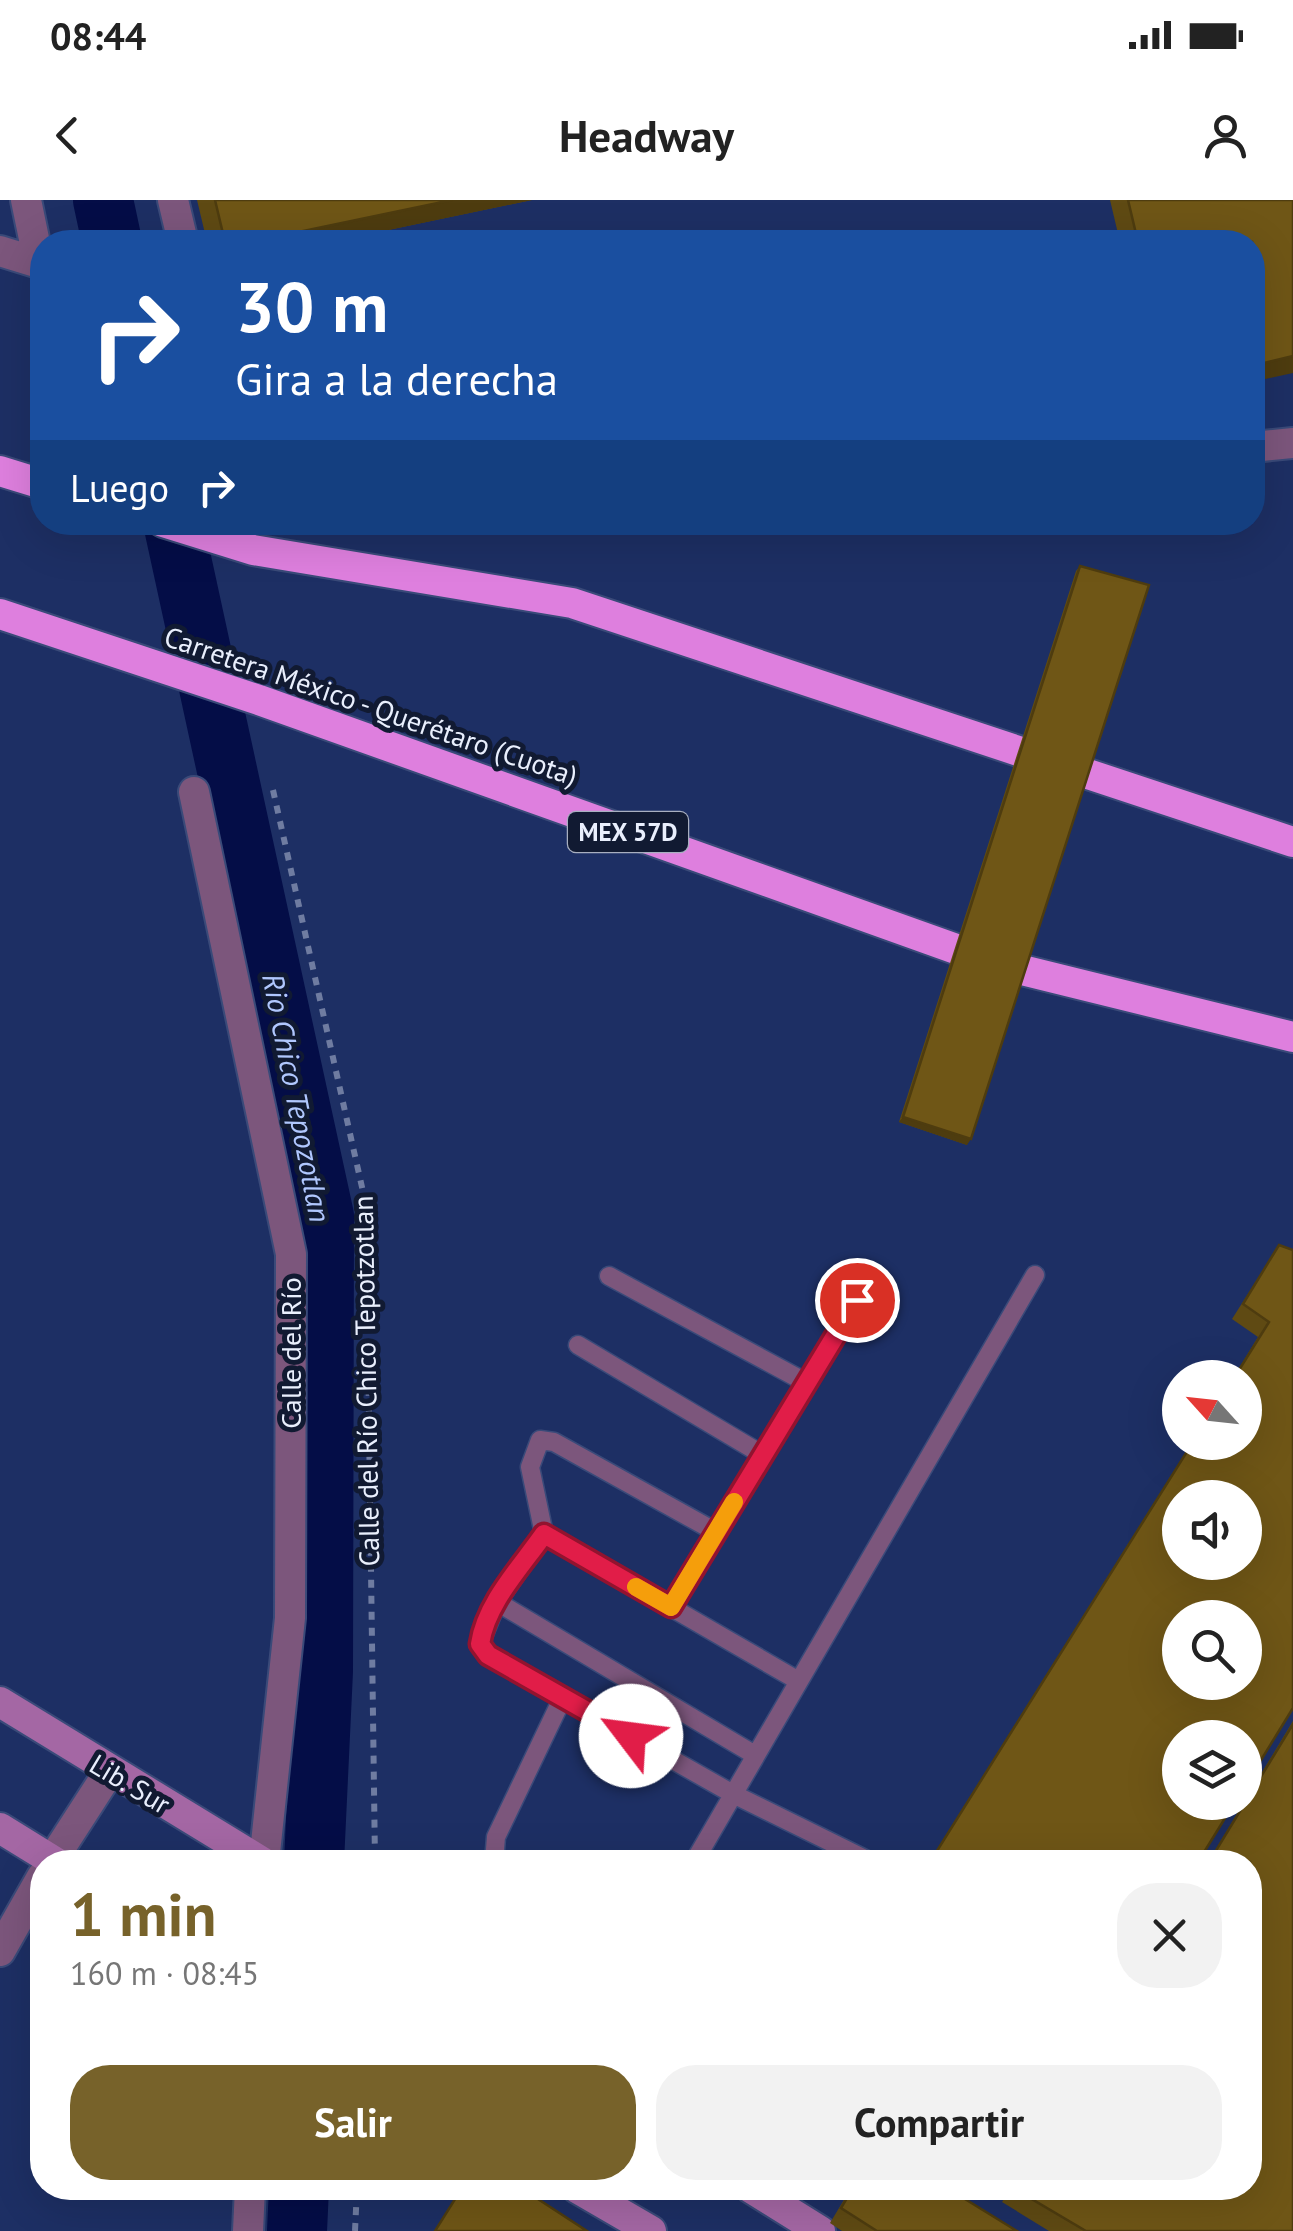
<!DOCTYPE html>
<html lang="es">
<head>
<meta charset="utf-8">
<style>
  body { margin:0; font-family:"PT Sans",sans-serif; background:#f2f2f2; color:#222; height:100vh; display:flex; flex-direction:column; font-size:38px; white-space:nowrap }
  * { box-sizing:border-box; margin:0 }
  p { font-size:32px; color:#767676 }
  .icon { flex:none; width:55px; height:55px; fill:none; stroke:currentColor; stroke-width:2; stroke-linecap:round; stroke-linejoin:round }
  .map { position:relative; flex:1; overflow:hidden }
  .sheet { position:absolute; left:30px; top:1650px; width:1232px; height:350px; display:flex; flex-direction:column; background:#fff; border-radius:40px; box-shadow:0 10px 40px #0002 }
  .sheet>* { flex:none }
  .banner { position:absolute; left:30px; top:30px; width:1235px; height:305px; border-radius:40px; box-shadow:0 10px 40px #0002; background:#1a4fa0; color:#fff; overflow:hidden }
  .needle { width:65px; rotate:297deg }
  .controls { position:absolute; left:1162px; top:1160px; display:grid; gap:20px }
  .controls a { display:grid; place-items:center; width:100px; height:100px; border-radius:50%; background:#fff; box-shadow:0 10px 40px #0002; font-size:50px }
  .pin { position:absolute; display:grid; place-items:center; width:85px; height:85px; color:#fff; margin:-42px; border:5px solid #fff; border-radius:50%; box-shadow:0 2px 10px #0007 }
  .me { position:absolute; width:110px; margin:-55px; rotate:300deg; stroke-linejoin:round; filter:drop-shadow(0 0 8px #0008) }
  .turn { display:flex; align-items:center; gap:35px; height:210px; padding:0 40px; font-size:45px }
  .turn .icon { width:130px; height:130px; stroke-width:2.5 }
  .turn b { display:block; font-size:70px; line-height:85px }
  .then { display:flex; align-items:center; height:95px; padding:0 40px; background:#0003; gap:20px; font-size:38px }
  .round { display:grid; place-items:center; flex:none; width:105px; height:105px; border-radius:40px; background:#f2f2f2 }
  .summary { display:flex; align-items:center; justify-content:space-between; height:170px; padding:0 40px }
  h1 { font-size:60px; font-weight:700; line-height:75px; color:#77622a }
  .button { display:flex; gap:20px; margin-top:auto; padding:20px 40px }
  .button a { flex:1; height:115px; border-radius:40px; background:#77622a; color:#fff; font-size:40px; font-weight:700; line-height:115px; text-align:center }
  .button a+a { background:#f2f2f2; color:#222 }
  .status { display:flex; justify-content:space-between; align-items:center; height:70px; padding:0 50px; background:#fff; direction:ltr }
  .status svg { height:28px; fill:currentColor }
  header { display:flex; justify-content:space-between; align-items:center; height:130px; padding:0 40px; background:#fff; font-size:45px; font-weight:700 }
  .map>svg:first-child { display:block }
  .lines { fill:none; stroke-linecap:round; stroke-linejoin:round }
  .river { stroke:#040d47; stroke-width:60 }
  .lane-casing { stroke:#3a4a79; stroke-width:21 }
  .street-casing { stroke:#3a4a79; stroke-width:34 }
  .secondary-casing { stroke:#3a4a79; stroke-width:34 }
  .highway-casing { stroke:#3a4a79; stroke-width:34 }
  .path { stroke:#6f7ca1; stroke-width:6; stroke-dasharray:8 8; stroke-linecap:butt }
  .lane { stroke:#7c567c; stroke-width:18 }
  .street { stroke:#7c567c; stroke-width:30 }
  .secondary { stroke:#a467a4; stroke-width:30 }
  .highway { stroke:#de7fde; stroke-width:30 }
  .wall { fill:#5f4a13 }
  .shaded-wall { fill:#4e3c0f }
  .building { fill:#6f5616; stroke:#4e3c0f; stroke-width:2.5; fill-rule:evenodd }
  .route-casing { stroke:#92132f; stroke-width:25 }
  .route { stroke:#e11d48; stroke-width:18 }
  .slow { stroke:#f59e0b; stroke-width:18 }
  .labels { text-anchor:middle; stroke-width:10; stroke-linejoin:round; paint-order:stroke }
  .shield { fill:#111a32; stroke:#a8afc0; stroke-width:2.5 }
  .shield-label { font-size:25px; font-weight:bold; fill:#e9effd }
  .street-label { font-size:28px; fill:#e9effd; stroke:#111a32 }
  .water-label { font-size:30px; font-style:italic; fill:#b0c7fe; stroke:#111a32 }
</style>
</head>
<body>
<div class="status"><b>08:44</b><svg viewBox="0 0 49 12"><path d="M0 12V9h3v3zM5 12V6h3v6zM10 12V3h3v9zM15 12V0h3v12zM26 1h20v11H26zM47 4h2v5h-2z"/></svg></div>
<header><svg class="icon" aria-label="back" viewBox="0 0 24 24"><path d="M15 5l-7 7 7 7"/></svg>Headway<svg class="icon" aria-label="person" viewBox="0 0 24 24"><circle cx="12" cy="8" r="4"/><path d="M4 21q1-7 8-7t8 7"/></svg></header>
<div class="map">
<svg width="1293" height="2031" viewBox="0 0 1293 2031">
  <rect width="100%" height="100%" fill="#1d2f64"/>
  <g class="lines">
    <path class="river" d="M103,0l9,42
      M173,322l151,694 -1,455 -9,191
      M297,2031l2,-43"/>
    <defs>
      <path id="lane" d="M609,1076l198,107
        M578,1145l185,110
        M716,1332l-162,-90 -14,-2 -10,27 14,67 -47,68 -17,42 8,11 245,139 138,68
        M544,1334l253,146
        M497,1402l258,153
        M671,1407l186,-307
        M494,1662l2,-25 67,-140
        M694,1662l341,-587"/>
      <path id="street" d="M26,0l13,63
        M173,0l10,42
        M0,51l42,13
        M1252,247l41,-4
        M194,592l97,462 -1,364 -26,244
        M51,1662l58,-90
        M0,1751l42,-74
        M248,2031l2,-43"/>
      <path id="secondary" d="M0,1502l262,160
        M0,1628l55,34
        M577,1988l74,43
        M751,1988l69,43"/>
      <path id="highway" d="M0,271l42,13
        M163,322l90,28 319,53 721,239
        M0,414l259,86 739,264 295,73"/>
    </defs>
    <use href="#lane" class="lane-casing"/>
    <use href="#street" class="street-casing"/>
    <use href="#secondary" class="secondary-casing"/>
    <use href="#highway" class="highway-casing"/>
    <path class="path" d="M273,590l93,415 9,657
      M355,2031l2,-43"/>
    <use href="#lane" class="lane"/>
    <use href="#street" class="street"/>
    <use href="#secondary" class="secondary"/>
    <use href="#highway" class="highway"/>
  </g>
  <path class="wall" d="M197,0h335l-201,42h-124z
    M1110,0h183l-41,42h-132z
    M1080,366l-113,579 -68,-23 177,-551z
    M1279,1045l-81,617h-269l263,-420h53v-64h-12l25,-41 -26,-18z
    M1293,1521v510h-244l-47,-29 9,-14h239v-326h-42z
    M851,1988h96l70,43h-175l-12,-8z
    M975,1988h24l-7,9z"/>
  <path class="shaded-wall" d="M452,0h80l-201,42h-80z
    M1293,156v17l-41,9v-16z
    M903,917l68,22 -4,6 -68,-23z"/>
  <path class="building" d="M215,0h237l-201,42h-26z
    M1128,0h165v156l-41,10v-124h-114z
    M1080,366l69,19 -178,554 -68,-22z
    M1279,1045l14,5v458l-48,78v-48h-65v64h55l-37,60h-268l263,-420h52v-64h-11l35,-56 -26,-18zM1180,1298h65v64h-65zM1180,1418h65v64h-65z
    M1293,1524v507h-207l-73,-43h237v-326h-41z
    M462,1988h59l66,43h-152z
    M853,1988h94l70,43h-140l-36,-23z"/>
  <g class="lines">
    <defs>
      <path id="route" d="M631,1536l-143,-81 -8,-11c6,-41 41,-77 64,-110l127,73 186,-307"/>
    </defs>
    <use href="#route" class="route-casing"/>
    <use href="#route" class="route"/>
    <path class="slow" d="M636,1387l35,20 63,-105"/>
  </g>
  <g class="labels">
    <rect class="shield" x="568" y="612" width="120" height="40" rx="8"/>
    <g class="shield-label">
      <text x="628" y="641">MEX 57D</text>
    </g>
    <g class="street-label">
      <text transform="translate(371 506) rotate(19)" y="10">Carretera México - Querétaro (Cuota)</text>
      <text transform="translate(291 1153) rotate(-90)" y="10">Calle del Río</text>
      <text transform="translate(366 1181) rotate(-91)" y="10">Calle del Río Chico Tepotzotlan</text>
      <text transform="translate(130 1584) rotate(31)" y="10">Lib. Sur</text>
    </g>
    <g class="water-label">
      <text transform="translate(296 898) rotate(79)" y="10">Rio Chico Tepozotlan</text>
    </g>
  </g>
</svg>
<div class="controls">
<a><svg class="needle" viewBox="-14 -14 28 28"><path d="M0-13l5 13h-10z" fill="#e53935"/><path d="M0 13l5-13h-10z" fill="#767676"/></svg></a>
<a><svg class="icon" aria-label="sound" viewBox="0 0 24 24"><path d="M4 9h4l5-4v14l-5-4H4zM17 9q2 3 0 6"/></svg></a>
<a><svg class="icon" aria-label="search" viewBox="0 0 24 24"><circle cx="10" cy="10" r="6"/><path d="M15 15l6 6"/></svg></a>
<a><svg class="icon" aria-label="layers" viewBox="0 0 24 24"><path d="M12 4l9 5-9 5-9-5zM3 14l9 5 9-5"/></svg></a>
</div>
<div class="pin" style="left:857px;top:1100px;background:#d93025"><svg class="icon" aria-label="arrive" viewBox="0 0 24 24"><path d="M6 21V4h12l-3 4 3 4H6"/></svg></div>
<svg class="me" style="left:631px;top:1536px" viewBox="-20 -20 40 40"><circle r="19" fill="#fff"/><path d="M0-13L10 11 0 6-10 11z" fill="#e11d48"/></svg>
<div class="banner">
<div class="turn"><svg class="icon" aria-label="right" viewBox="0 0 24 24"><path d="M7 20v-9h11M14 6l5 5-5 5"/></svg><div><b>30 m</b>Gira a la derecha</div></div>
<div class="then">Luego<svg class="icon" aria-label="right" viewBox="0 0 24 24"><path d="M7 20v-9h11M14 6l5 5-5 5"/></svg></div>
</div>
<section class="sheet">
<div class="summary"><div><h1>1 min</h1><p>160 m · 08:45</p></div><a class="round"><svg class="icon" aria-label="close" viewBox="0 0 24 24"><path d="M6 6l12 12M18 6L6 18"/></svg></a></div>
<div class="button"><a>Salir</a><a>Compartir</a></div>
</section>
</div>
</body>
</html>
